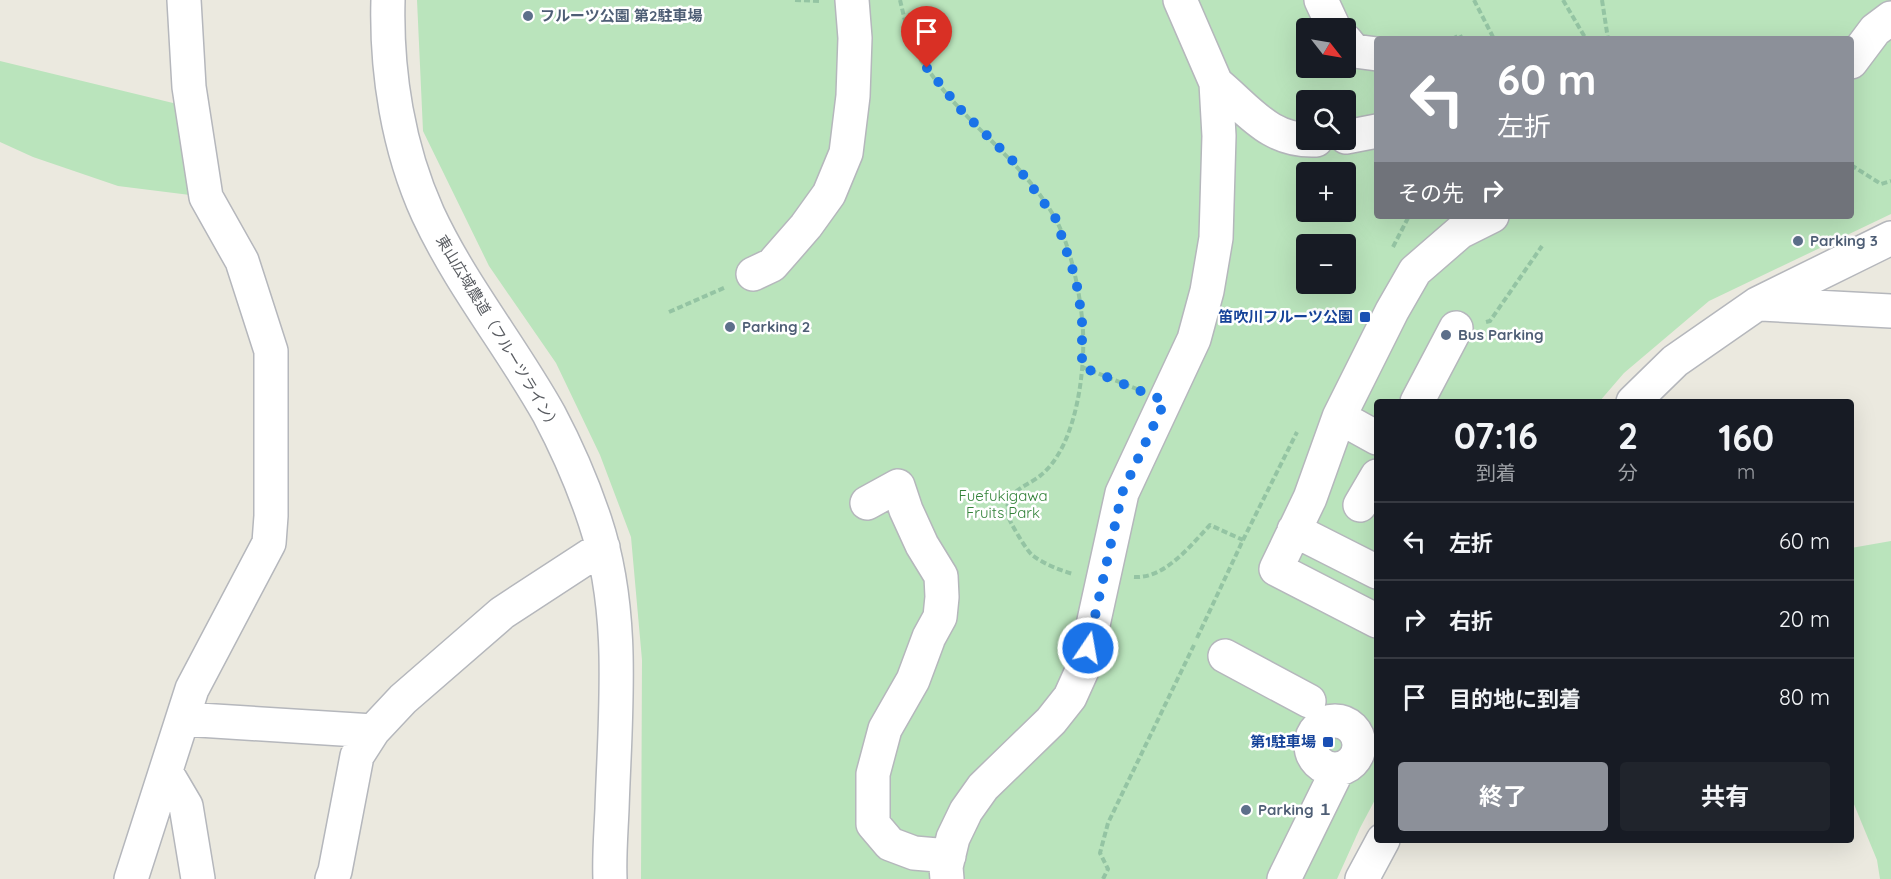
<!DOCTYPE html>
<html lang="ja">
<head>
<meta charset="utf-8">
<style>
  body { margin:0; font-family:Quicksand,"Noto Sans JP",sans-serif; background:#20242c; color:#f1f3f6; height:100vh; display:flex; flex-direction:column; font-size:22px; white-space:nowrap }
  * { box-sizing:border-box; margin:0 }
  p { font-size:20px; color:#9ea1a6 }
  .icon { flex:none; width:33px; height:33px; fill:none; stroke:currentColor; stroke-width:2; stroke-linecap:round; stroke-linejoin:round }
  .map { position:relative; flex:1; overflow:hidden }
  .details { position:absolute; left:1374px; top:399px; width:480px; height:444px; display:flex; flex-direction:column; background:#171b24; border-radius:6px; box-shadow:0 6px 24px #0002 }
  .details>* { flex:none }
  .hud { position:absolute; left:1374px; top:36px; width:480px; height:183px; border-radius:6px; box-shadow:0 6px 24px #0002; background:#8c9099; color:#fff; overflow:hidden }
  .needle { width:39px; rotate:121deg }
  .fabs { position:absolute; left:1296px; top:18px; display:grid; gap:12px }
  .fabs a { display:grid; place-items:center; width:60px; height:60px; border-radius:6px; background:#171b24; box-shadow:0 6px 24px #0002; font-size:30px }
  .pin { position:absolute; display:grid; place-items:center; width:51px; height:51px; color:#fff; margin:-62px -26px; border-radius:50% 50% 50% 0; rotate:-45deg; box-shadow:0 0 6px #0007 }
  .pin .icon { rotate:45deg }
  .me { position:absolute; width:66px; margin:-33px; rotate:12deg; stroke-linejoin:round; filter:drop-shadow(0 0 4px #0008) }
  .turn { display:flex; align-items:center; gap:21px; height:126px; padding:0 24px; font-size:27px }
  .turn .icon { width:78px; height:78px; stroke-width:2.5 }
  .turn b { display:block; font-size:42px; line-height:51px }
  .then { display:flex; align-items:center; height:57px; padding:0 24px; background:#0003; gap:12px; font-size:22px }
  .eta { display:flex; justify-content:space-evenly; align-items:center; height:102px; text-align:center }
  .eta b { font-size:36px; font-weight:700; line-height:42px }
  .button { display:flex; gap:12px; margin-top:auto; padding:12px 24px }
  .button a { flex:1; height:69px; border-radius:6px; background:#8c9099; color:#fff; font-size:24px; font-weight:700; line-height:69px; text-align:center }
  .button a+a { background:#20242c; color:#f1f3f6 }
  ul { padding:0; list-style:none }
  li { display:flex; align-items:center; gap:18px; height:78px; padding:0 24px; border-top:2px solid #363941 }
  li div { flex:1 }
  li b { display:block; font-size:22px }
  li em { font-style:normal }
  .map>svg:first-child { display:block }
  .green { fill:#bae4bc; fill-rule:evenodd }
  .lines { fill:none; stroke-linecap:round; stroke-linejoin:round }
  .minor-casing { stroke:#b5b7bc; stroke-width:36 }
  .path { stroke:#94c4a3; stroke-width:4; stroke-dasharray:6 3; stroke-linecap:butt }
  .minor { stroke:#fff; stroke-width:33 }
  .route { stroke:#1a73e8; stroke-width:10; stroke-dasharray:0 18 }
  .service-dot { fill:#5c6f8a; stroke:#fff; stroke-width:2 }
  .transit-dot { fill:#1a4fb4; stroke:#fff; stroke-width:2 }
  .labels { text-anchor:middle; stroke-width:5; stroke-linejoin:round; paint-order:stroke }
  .service-label { font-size:15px; font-weight:bold; fill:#4e5e75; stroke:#fff; text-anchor:start }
  .transit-label { font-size:15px; font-weight:bold; fill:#164399; stroke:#fff; text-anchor:end }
  .street-label { font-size:15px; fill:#585b60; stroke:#fff }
  .park-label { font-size:15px; fill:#34833a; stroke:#fff }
</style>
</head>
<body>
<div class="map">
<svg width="1891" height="879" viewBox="0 0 1891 879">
  <rect width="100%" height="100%" fill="#ebe9df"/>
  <path class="green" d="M417,0h1474v214l-182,87 -85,72 -25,29h-222v394l-17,32 -23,51h-696l1,-219 -11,-123 -31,-82 -44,-92 -67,-97 -66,-135zM1306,28h40v40h-40zM1377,39h474v177h-474zM1306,100h40v40h-40zM1306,172h40v40h-40zM1306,244h40v40h-40z
    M0,61l173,42 16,-16 17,110 -88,-11 -85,-29 -33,-15z
    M1891,541v338h-11l-3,-19 -26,-63v-249z"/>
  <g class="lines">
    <defs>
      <path id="minor" d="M388,0c-2,72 10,148 40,214 33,71 83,132 121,200 18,34 34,71 46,107 31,93 20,192 17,288 -1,23 -3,47 -2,70
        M1321,0l13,28
        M1346,41l8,10 23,3
        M1851,62l24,-32 16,-12
        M1216,83c33,27 53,59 100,57
        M1346,137l31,-6
        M753,274l19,-9 34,-39 23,-32 17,-41 7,-57 2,-58 -3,-38
        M1761,304l130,7
        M1417,402l39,-74
        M1633,402l42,-41 82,-57 134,-66
        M1339,417l38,21
        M867,503l31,-17 8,24 16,35 19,31 1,21 -2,20 -11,20 -16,43 -28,49 -12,45v50l17,20 24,9 35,3
        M1360,505l17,-29
        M1294,530l83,42
        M1377,621l-101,-52 34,-71 29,-81 53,-106 23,-40 45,-39 32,-16
        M1225,656l84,45
        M183,719l190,12
        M1311 745a24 24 0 1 1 48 0a24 24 0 1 1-48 0Z
        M166,772l20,34 12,73
        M131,879l61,-190 77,-146 2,-27v-165l-29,-90 -36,-64 -17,-110 -5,-87
        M332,879l3,-8 22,-115 16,-25 30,-32 99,-86 101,-66
        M947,879l-1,-12 7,-29 13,-27 17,-24 68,-66 19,-24 14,-31 38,-173 72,-154 13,-48 9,-53 3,-102 -3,-53 -36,-83
        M1284,879l54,-110
        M1362,879l21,-39"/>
    </defs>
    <use href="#minor" class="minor-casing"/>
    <path class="path" d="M795,0l26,1
      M900,0c4,16 8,37 16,52 4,9 12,17 18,26 37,50 89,84 121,140 15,27 24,70 27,100 5,45 -4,127 -41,157 -10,9 -30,14 -33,29 -1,3 -1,6 -1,9 1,7 20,38 25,42 12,9 27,15 41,19
      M1474,0l20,39
      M1563,0l23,39
      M1602,0l6,39
      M1452,39l8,-4 2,4
      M1851,165l30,19 10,-3
      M1393,247l16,-31
      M669,312l57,-25
      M1486,322l4,-1 52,-75
      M1082,367l55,22
      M1134,577c31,2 57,-32 76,-52l33,15
      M1197,638l46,-98 54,-108
      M1103,879l5,-10 -8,-16 8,-30 86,-178"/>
    <use href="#minor" class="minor"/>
  </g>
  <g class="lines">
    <path class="route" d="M927,68l35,43 51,50 43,58 20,61 6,38v49l83,34 -43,92 -34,155"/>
  </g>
  <g class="service-dot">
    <circle cx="528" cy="16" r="6"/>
    <circle cx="1798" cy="241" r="6"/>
    <circle cx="730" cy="327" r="6"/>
    <circle cx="1446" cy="335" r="6"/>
    <circle cx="1246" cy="810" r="6"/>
  </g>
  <g class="transit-dot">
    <rect x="1359" y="311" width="12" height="12" rx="3"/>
    <rect x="1322" y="736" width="12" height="12" rx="3"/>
  </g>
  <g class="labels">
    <g class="service-label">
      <text x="540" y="21">フルーツ公園 第2駐車場</text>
      <text x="1810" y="246">Parking 3</text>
      <text x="742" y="332">Parking 2</text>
      <text x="1458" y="340">Bus Parking</text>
      <text x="1258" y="815">Parking １</text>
    </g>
    <g class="transit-label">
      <text x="1353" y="322">笛吹川フルーツ公園</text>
      <text x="1316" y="747">第1駐車場</text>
    </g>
    <g class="street-label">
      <text transform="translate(498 333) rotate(59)" y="5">東山広域農道（フルーツライン）</text>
    </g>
    <g class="park-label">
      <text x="1003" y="501">Fuefukigawa<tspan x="1003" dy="17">Fruits Park</tspan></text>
    </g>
  </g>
</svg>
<div class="fabs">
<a><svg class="needle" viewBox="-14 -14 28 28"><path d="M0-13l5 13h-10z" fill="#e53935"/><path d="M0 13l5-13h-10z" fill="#9ea1a6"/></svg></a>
<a><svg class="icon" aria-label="search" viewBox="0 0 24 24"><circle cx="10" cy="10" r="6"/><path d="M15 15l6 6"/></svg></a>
<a>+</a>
<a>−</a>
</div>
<div class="pin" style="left:927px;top:68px;background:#d93025"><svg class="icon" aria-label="arrive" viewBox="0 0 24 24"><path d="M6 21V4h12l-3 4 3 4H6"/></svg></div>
<svg class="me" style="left:1088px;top:648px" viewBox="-20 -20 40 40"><circle r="17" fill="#1a73e8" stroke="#fff" stroke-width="3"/><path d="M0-11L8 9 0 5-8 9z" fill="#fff"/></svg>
<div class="hud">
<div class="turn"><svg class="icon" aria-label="left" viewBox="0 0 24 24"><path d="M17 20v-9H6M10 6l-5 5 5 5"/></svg><div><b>60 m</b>左折</div></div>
<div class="then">その先<svg class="icon" aria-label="right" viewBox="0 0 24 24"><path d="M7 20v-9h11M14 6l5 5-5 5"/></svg></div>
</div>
<section class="details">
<div class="eta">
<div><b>07:16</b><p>到着</p></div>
<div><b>2</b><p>分</p></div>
<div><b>160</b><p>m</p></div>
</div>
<ul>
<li><svg class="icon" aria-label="left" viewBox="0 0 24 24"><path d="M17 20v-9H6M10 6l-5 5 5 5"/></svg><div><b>左折</b></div><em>60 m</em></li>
<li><svg class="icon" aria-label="right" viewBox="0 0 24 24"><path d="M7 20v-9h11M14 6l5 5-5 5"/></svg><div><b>右折</b></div><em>20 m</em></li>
<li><svg class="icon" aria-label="arrive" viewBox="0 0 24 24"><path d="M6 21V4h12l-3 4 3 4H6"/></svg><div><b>目的地に到着</b></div><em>80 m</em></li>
</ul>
<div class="button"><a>終了</a><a>共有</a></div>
</section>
</div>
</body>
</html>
